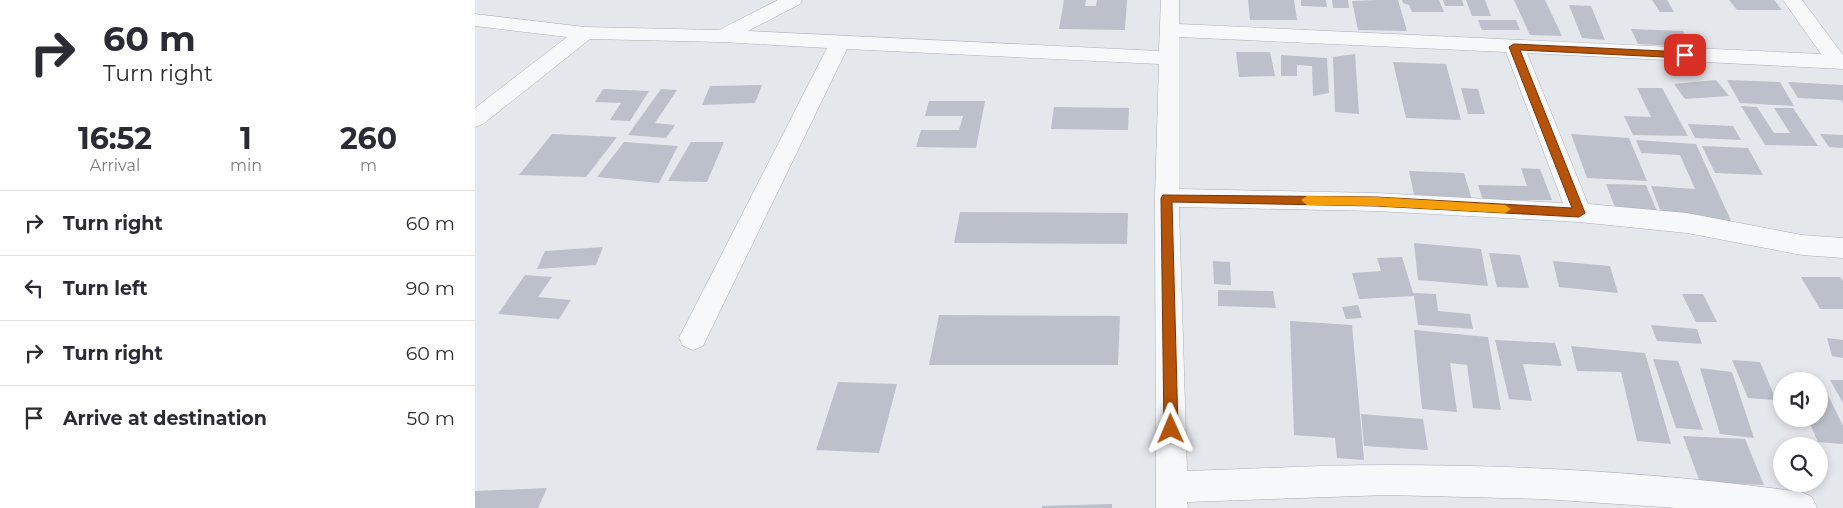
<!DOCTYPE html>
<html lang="en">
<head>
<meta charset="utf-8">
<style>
  body { margin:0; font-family:Montserrat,sans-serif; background:#f2f2f3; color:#2b2b33; height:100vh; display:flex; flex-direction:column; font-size:19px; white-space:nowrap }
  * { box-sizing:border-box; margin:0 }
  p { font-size:16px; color:#7c7c81 }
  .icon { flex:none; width:28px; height:28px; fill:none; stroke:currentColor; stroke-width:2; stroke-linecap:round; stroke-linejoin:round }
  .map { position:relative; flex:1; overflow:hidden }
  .sheet { display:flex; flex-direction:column; background:#fff; width:475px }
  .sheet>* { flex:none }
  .top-card { background:#fff; color:#2b2b33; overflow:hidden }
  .fabs { position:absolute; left:1298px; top:372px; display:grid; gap:10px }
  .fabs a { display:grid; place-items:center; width:55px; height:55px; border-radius:50%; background:#fff; box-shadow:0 2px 8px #0003; font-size:25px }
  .pin { position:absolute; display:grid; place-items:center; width:42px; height:42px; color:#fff; margin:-21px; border-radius:10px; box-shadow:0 2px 8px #0006 }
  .me { position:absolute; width:55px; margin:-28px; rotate:359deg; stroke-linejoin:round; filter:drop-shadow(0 0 4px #0008) }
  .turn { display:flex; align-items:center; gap:18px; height:105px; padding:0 20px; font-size:22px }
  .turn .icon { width:65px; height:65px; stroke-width:2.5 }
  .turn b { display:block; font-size:35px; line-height:42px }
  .eta { display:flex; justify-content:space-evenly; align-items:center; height:85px; text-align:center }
  .eta b { font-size:30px; font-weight:700; line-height:35px }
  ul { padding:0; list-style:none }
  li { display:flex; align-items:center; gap:15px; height:65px; padding:0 20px; border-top:1px solid #e1e1e2 }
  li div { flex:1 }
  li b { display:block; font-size:19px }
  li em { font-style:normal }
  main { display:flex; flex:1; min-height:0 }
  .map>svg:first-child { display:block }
  .building { fill:#bbc0ca }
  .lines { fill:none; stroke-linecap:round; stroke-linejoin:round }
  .street-casing { stroke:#a9aeb7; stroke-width:1 }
  .street { fill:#f7f8fa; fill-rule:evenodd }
  .route { fill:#b45309; stroke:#753606 }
  .slow { fill:#f59e0b }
</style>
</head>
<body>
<main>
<section class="sheet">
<div class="top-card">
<div class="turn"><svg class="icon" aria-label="right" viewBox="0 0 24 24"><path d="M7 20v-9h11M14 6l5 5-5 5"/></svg><div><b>60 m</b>Turn right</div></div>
</div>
<div class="eta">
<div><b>16:52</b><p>Arrival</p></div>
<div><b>1</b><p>min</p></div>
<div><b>260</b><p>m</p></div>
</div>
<ul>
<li><svg class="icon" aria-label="right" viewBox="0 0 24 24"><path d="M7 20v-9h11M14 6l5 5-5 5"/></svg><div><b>Turn right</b></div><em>60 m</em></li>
<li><svg class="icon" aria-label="left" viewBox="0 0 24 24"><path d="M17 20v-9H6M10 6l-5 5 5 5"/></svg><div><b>Turn left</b></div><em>90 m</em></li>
<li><svg class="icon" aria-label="right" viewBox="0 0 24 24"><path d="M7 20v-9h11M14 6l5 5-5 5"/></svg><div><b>Turn right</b></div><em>60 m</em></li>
<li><svg class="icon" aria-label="arrive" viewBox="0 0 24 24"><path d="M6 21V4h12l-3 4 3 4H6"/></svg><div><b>Arrive at destination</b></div><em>50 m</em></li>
</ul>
</section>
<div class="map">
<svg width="1368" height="508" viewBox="0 0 1368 508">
  <rect width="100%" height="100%" fill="#e4e7ec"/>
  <path class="building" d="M589,0h22l-1,6h11l1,-6h30l-2,30 -66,-1z
    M773,0h46l3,20h-47z
    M826,0h25l1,7 -26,-1z
    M857,0h16l1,8h-16z
    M903,0h20l9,31 -49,-1 -6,-29z
    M927,0h37l5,12h-32l-3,-7 -6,-2z
    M968,0h19l2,6h-19z
    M991,0h19l6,16h-19z
    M1039,0h31l17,36 -32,-1z
    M1177,0h15l7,12h-14z
    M1254,0h45l8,10h-45z
    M1094,5l22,1 14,34 -23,-2z
    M1003,20h38l4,10h-38z
    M1156,29l52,2 8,16 -53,-3z
    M761,52h34l5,24 -36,1z
    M880,54l4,60 -24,-2 -2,-55z
    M806,55l46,3 2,35 -16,3 -1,-30 -15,-1v11h-16z
    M918,62l53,2 15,56 -55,-2z
    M1241,80l13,16 -44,3 -11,-15z
    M1252,80l53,2 14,24 -54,-3z
    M1313,82l55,3v18l-2,-3 -43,-2z
    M287,85l-7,18 -53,2 8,-19z
    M986,88l17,1 7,25h-17z
    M1162,88h25l26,48 -55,-1 -9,-19 27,1z
    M128,89l46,2 -19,30 -20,-1 11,-17 -26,-1z
    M186,89l16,1 -22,33 20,2 -9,13 -38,-3z
    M454,101h56l-9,47 -60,-1 5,-17h38l4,-14h-38z
    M1266,106l16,1 17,26h16l-16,-25h19l25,38 -53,-1z
    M579,107l75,1 -1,22 -77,-1z
    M1213,124l45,2 8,14 -46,-2z
    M77,134l65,3 -31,40 -67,-2z
    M1096,134l58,4 18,43 -60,-3z
    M1345,134l23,1v13l-14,-1z
    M1161,140l60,4 37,81 -69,-5 -13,-34 44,3 -15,-34 -39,-2z
    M149,142l54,4 -19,37 -62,-6z
    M216,142h33l-17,40 -39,-1z
    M1227,146l46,2 15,27 -48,-2z
    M1046,168l19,1 12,31h-69l-5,-15 49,1z
    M934,171l55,2 8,27 -57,-1z
    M1131,184l40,1 11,26 -41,-1z
    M485,212l168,1 -1,31 -173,-1z
    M939,243l67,6 7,37 -70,-6z
    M128,247l-7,18 -59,4 8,-18z
    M1014,253l31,2 9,33 -32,-1z
    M927,257l11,36 23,1 2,17 32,3 3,15 -55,-4 -4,-29 -55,3 -7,-26 29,-2 -4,-13z
    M738,261l17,1 1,23 -17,-1z
    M1078,261l57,5 8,27 -59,-6z
    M50,275l27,2 -14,20 33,3 -12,19 -61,-5z
    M1326,277h39l3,4v28h-23z
    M743,290l55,1 3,17 -58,-2z
    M1207,294h21l14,28h-21z
    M883,305l4,13 -16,1 -4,-12z
    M464,315l181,1 -2,49h-189z
    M815,321l62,4 12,135 -27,-2 -2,-20 -41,-3z
    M1176,325l46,4 5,15 -45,-3z
    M939,330l74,7 13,73 -28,-2 -6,-43 -17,-2 7,49 -35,-3z
    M1352,338l16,2v18l-11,-2z
    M1020,340l60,3 7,23 -39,-2 9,37 -23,-2z
    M1096,346l74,7 26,91 -34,-3 -16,-69 -44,-1z
    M1178,359l25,2 25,69 -27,-2z
    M1257,360l28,2 16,38 -28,-2z
    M1225,368l32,4 22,66 -34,-4z
    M1355,380h13v23z
    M363,382l59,2 -18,69 -63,-3z
    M1344,387h5l19,39v18l-25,-2 -10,-23h11z
    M886,414l62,5 5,31 -64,-4z
    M1208,436l62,3 19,46 -64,-3z
    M72,488l-9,20h-63v-17z
    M637,504v4h-70v-2z"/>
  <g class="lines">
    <defs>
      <path id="street" d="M303,0h24l-2,4 -52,27 411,20 2,-51h18v24l642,30 -38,-54h19l41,55v14l-316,-16 61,151 99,9 115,22 41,3v20l-41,-3 -115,-22 -108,-11 -203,-11 -197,-4 8,264c66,-2 133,-6 200,-6 138,0 277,8 414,27l11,5 5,11h-140l-134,-9 -156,-4 -200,7 1,6h-32l-1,-310 4,-134 -312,-15 -144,297 -10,4 -10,-4 -4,-8 4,-8 144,-282 -105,-6 -132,-3 -107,85 -8,3v-19l92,-71 -92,-11v-12l110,13 134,3zM704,37l327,15 57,151 -187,-10 -197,-4z"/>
    </defs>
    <use href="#street" class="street-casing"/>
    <use href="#street" class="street"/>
  </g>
  <path class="route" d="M1039,44l171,8 5,3 -5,3 -165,-8 65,163 -6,4 -203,-11 -204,-4 6,227 -2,5 -5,2 -5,-2 -2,-5 -3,-231 2,-3 213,2 196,11 -63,-161z"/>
  <path class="slow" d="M832,196l69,1 129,8 6,4 -6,4 -129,-7 -69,-1 -6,-5z"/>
</svg>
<div class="fabs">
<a><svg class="icon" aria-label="sound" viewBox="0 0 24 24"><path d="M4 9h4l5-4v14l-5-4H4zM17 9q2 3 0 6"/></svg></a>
<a><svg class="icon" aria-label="search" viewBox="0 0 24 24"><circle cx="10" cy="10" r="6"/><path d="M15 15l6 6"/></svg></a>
</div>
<div class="pin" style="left:1210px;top:55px;background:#d93025"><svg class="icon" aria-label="arrive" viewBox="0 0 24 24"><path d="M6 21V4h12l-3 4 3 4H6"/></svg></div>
<svg class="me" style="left:696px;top:429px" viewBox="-20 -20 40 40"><path d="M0-17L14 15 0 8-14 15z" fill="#b45309" stroke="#fff" stroke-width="4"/></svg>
</div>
</main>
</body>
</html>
